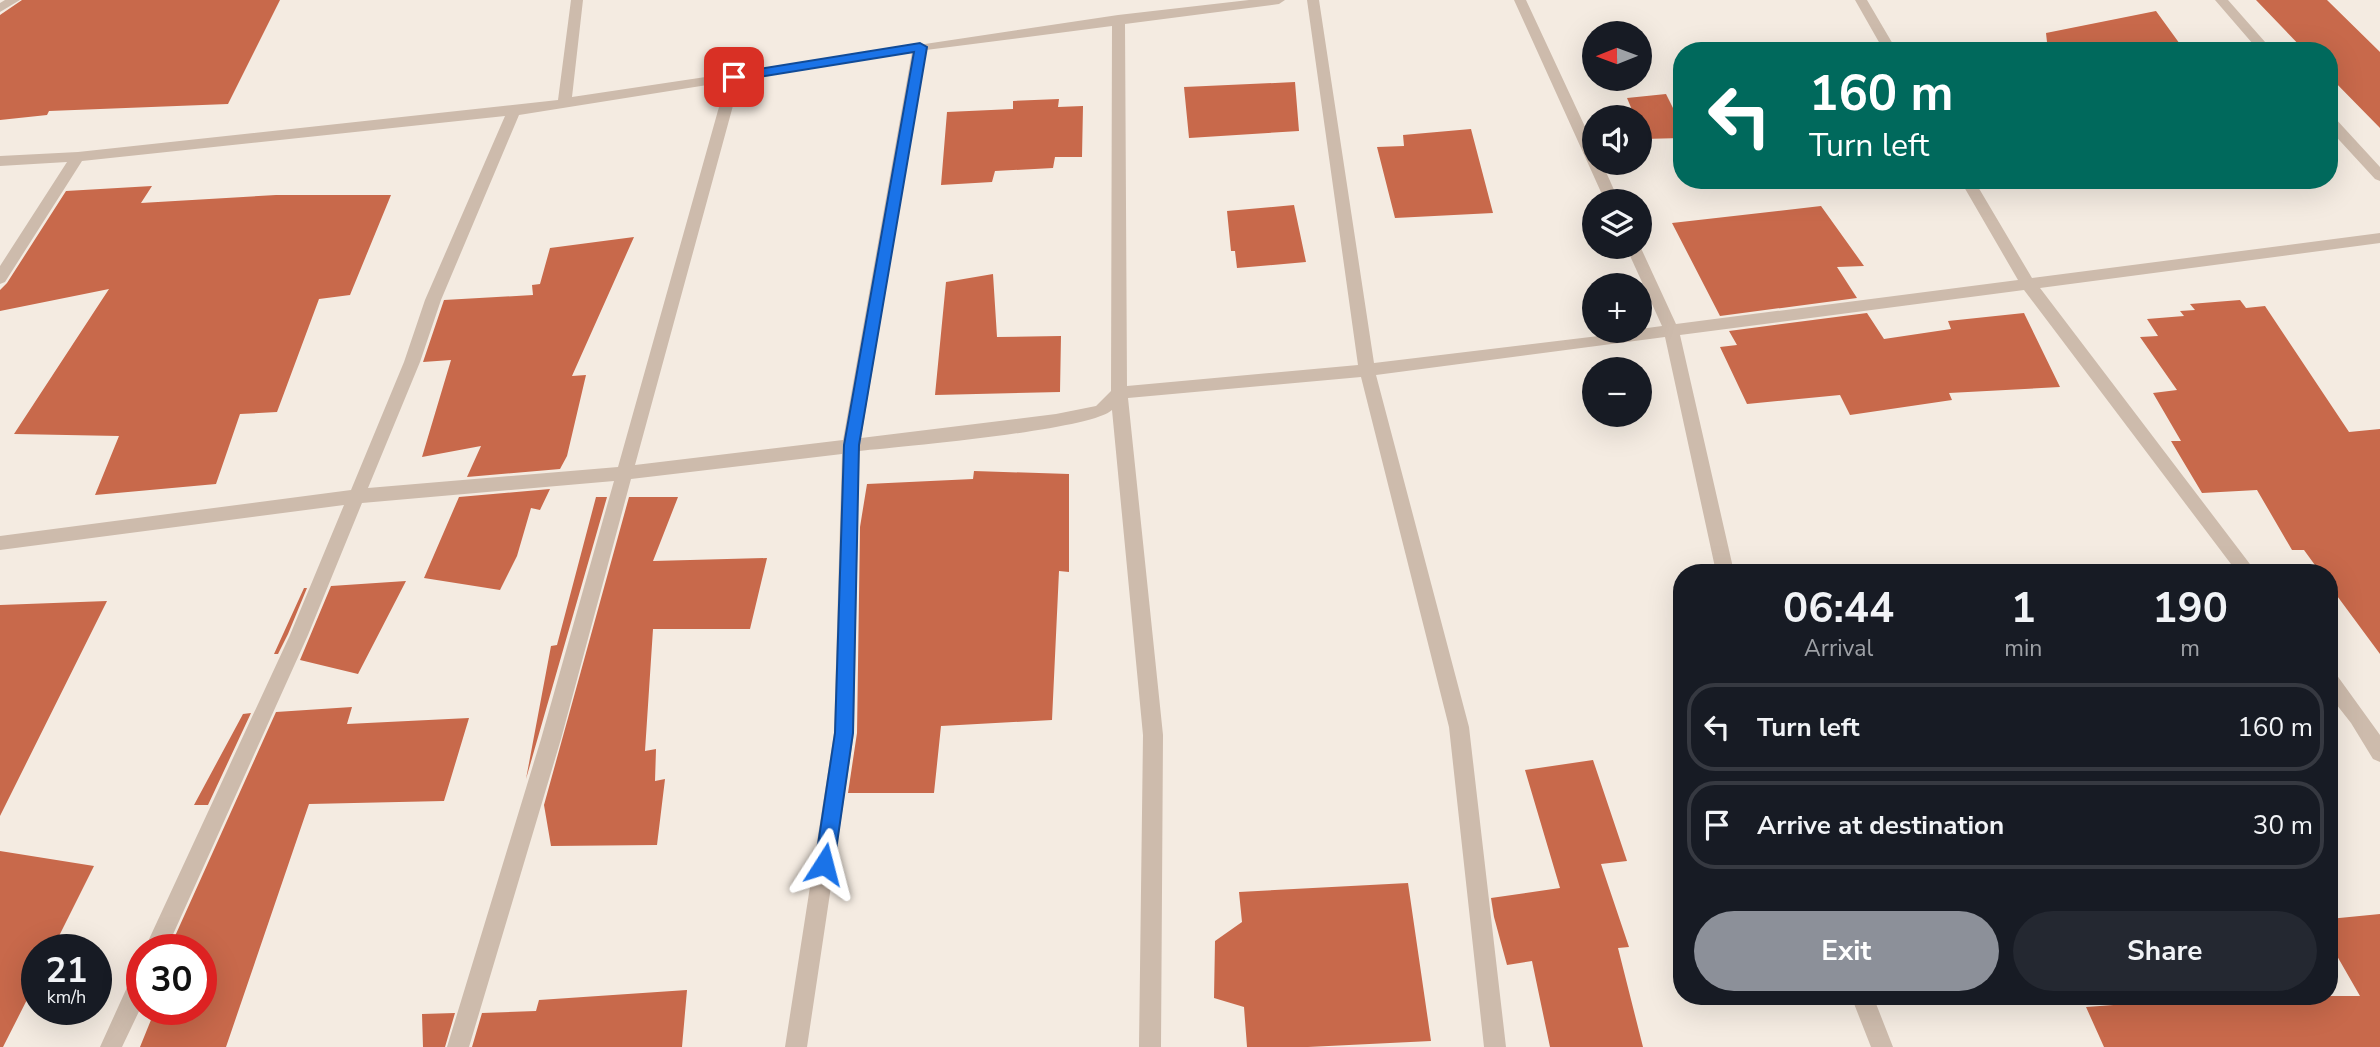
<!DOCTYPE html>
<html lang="en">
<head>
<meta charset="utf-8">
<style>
  body { margin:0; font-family:"Nunito Sans",sans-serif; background:#242831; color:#f1f3f6; height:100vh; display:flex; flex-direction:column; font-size:26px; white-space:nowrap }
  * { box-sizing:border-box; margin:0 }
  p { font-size:23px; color:#9ea1a6 }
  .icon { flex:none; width:38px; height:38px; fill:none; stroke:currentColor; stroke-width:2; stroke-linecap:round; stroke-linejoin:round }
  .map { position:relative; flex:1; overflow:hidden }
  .drawer { position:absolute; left:1673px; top:564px; width:665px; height:441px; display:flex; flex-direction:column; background:#171b24; border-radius:28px; box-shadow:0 7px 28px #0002 }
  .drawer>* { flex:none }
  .banner { position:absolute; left:1673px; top:42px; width:665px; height:147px; border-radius:28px; box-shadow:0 7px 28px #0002; background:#00695c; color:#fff; overflow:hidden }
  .needle { width:46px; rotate:269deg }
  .controls { position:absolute; left:1582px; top:21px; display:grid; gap:14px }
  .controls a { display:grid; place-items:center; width:70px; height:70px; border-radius:50%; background:#171b24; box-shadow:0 7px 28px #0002; font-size:35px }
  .speed { position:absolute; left:21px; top:934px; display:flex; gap:14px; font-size:35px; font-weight:700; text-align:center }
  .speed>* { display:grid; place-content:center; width:91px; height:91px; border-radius:50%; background:#171b24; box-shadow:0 7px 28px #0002; line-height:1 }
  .speed small { font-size:18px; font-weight:400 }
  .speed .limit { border:10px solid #d22; background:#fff; color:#111 }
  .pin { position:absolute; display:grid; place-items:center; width:60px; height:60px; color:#fff; margin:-30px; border-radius:14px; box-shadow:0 4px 10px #0006 }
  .me { position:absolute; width:77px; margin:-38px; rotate:9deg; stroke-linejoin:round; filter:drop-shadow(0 0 5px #0008) }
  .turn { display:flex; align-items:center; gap:24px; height:147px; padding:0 21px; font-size:32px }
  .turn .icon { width:91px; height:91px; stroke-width:2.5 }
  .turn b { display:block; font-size:49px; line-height:60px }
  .eta { display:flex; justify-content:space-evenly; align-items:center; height:119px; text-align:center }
  .eta b { font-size:42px; font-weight:700; line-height:49px }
  .button { display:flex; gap:14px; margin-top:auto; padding:14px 21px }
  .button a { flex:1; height:80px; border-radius:42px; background:#8c9099; color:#fff; font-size:28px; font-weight:700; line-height:80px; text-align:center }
  .button a+a { background:#242831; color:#f1f3f6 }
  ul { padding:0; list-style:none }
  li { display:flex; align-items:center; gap:21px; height:88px; margin:0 14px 10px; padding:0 7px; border:4px solid #363941; border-radius:28px }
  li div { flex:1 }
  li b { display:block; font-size:26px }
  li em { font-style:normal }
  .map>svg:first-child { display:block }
  .building { fill:#c8694b }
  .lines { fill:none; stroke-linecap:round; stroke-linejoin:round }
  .minor { fill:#cdbbac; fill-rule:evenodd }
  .route { fill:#1a73e8; stroke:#114b97; stroke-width:2 }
</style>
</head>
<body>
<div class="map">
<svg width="2380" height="1047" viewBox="0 0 2380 1047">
  <rect width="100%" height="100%" fill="#f4ebe1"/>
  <path class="building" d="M22,0h258l-52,104 -179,7 -2,4 -47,5v-105z
    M2256,0h71l53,52v76l-51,-52v-25h-24z
    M2156,11l29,40h-137l-2,-18z
    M1295,82l4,49 -110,7 -5,-51z
    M1666,94l16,32v12l-39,1 -3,-22h-5l-8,-19z
    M1059,99l-1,8 25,-1 -1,51h-27l-2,11 -58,3 -3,11 -51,3 6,-73 66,-3v-8z
    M1471,129l22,84 -98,5 -18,-71 27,-1 -1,-11z
    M152,186l-11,17 135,-8h115l-41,100 -31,4 -42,113 -37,2 -24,70 -121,11 24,-59 -105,-2 95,-145 -109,22v-21l7,-7 59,-92z
    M1294,205l12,57 -69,6 -2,-17h-4l-4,-40z
    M1821,206l43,60 -27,1 20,31 -137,18 -48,-93z
    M634,237l-62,139 14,-1 -19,81 -7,13 -93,8 14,-31 -59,11 29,-97 -28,2 21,-62 89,-5 -1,-10 8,-1 10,-36z
    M993,274l4,63 64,-1 -1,56 -125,3 11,-113z
    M2240,300l6,8 19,-2 84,126 31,-3v225l-51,-69v-13h-9l-16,-22h-12l-35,-60 -55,3 -31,-52h10l-28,-48 24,-3 -37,-53 18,-1 -11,-17 37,-3 -4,-5 15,-1 -5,-6z
    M1867,313l17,26 67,-10 -3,-8 76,-8 36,74 -111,6 3,7 -102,15 -10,-20 -93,9 -27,-57 17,-2 -8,-14z
    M974,471l95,3v98l-10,-1 -7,149 -111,6 -7,67h-86l9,-60 3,-206 7,-43 106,-5z
    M550,489l-10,21 -9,-2 -14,48 -17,34 -76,-12 35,-81z
    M596,497h11l-81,282 25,-133 6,-1z
    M629,497h49l-25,64 114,-3 -17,71h-97l-8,122 11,-2 -1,32 10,-2 -8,66 -106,1 -7,-41z
    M406,581l-48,93 -58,-14 31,-74z
    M304,588h3l-19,46 -10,20h-4z
    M107,601l-107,215v-211z
    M352,707l-5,17 122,-6 -25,83 -135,3 -83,243h-86l15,-37h46v-60h-22l3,-7 -11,2 105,-233z
    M251,713l-43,92h-14l49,-91z
    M1593,760l34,101 -26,3 28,83 -11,1 25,99h-93l-18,-86 -25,4 -13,-48 -3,-19 69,-10 -35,-118z
    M0,851l94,15 -42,84h-15v30l-34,67h-3z
    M1408,883l23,158 -123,6h-61l-3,-40 -30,-9 1,-57 27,-19 -3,-30z
    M2380,914v133h-276l-18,-40 151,-11h123l-31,-54v-23z
    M687,990l-5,57h-210l10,-34 54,-2 3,-11z
    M455,1013l-10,34h-22l-1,-33z"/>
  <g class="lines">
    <path class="minor" d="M5,0h15l-20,12v-9z
      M571,0h12l-11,97 546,-82 131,-15h36l-6,4 -154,20 2,362 231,-21 -51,-365h12l55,363 266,-32v-2l22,-3 -36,-79 14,-1 36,78 342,-44 -58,-100h14l58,98 348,-45v10l-340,45 216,284h-19l-213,-282 -344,45 54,237h-18l-51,-235 -289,38 93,352 37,320h-22l-35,-320 -88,-350 -233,21 35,337 -2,312h-22l4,-312 -31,-325c-20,20 -212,37 -253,41l-5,282 -47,314h-22l49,-314 8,-279 -211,25 -70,260 -92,308h-22l94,-308 73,-258 -252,22 -54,132 -142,315h-22l146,-315 54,-130 -344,45v-14l351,-46 53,-128 21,-62 80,-184 -423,45 -77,121 -5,2v-18l67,-104 -67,4v-10l78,-4 480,-52zM1112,26l-1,365 -15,15 -40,8 -195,24 65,-388zM912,52l-69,388 -208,25 105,-385zM726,82l-108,385 -250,21 52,-126 21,-62 78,-185z
      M1514,0h12l68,146v17h8l17,38h-14z
      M1855,0h12l30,51h-13z
      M2215,0h13l45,51h-14z
      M2329,116l5,1 46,50v14l-5,-2 -46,-50z
      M2329,672l7,2 44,61v27l-7,-3 -22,-36 -22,-28z
      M142,969v36l-20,42h-22l34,-75z
      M1851,996h22l20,51h-22z"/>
  </g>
  <path class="route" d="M920,43l7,4 -68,398 -6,288 -19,131 -3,6 -7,3 -6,-3 -3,-6 20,-131 9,-288 70,-393 -180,29 -6,-4 6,-4z"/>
</svg>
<div class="controls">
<a><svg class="needle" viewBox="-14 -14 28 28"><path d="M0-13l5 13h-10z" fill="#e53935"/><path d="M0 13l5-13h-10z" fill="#9ea1a6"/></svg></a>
<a><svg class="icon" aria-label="sound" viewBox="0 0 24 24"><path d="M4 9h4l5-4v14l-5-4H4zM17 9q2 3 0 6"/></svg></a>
<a><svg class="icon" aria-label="layers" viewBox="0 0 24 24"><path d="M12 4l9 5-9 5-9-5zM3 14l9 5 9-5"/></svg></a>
<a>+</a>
<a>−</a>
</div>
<div class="speed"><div>21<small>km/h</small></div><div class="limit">30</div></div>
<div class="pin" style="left:734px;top:77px;background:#d93025"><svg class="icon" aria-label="arrive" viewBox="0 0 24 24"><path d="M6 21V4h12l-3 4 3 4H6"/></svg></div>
<svg class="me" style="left:824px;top:864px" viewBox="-20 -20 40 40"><path d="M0-17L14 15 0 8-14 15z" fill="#1a73e8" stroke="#fff" stroke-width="4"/></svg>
<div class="banner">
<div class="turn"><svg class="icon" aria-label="left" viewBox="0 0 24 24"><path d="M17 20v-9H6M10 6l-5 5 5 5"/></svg><div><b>160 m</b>Turn left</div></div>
</div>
<section class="drawer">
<div class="eta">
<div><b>06:44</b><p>Arrival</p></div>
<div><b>1</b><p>min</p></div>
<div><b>190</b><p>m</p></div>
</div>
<ul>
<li><svg class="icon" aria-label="left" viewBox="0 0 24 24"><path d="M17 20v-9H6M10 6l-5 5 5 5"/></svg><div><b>Turn left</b></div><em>160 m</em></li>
<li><svg class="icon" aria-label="arrive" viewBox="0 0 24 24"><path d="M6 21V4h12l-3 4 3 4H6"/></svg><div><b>Arrive at destination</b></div><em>30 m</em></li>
</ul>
<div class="button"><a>Exit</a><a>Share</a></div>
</section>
</div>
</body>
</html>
